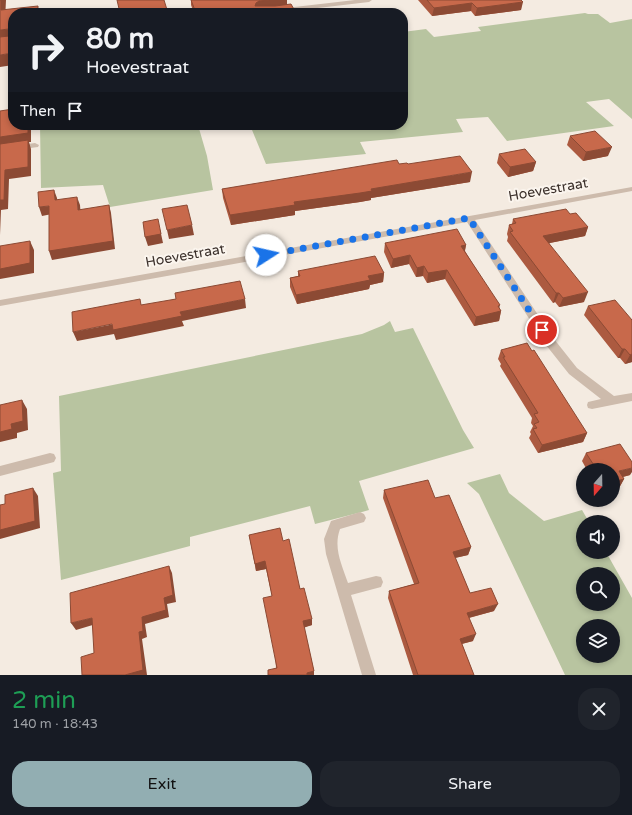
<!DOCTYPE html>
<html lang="en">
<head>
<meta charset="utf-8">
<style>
  body { margin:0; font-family:"Varela Round",sans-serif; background:#20242c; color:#f1f3f6; height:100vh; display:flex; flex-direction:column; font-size:15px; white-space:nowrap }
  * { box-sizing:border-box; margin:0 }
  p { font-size:13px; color:#9ea1a6 }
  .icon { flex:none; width:22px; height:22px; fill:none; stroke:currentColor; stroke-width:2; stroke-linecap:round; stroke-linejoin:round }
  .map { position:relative; height:675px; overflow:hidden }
  .sheet { display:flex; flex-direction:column; background:#171b24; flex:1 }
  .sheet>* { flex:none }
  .hud { position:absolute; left:8px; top:8px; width:400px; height:122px; border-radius:16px; box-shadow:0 2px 6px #0003; background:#171b24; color:#f1f3f6; overflow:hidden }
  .needle { width:26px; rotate:200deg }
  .buttons { position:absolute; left:576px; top:463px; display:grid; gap:8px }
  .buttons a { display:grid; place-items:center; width:44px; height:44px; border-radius:50%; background:#171b24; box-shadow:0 2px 6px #0003; font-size:20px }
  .pin { position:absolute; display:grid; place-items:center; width:34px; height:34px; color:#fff; margin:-17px; border:2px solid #fff; border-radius:50%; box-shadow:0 1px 4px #0007 }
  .me { position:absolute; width:44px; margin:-22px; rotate:80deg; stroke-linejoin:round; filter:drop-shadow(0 0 3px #0008) }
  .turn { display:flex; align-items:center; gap:14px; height:84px; padding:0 12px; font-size:18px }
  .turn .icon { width:52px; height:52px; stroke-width:2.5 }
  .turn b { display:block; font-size:28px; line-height:34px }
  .then { display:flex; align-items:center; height:38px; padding:0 12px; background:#0003; gap:8px; font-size:15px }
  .round { display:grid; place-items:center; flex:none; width:42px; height:42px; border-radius:16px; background:#20242c }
  .headline { display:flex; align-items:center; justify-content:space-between; height:68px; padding:0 12px }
  h1 { font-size:24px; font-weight:600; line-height:30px; color:#1e9e55 }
  .primary-button { display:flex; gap:8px; margin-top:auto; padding:8px 12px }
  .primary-button a { flex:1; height:46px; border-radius:16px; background:#92aeb2; color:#111; font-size:16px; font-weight:600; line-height:46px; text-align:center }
  .primary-button a+a { background:#20242c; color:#f1f3f6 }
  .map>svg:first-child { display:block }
  .green { fill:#b8c4a0; fill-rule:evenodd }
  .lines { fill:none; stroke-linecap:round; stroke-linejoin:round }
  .minor { fill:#cdbbac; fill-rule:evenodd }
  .wall { fill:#ac5a40 }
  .shaded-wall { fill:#8c4a34 }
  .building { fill:#c8694b; stroke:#8c4a34 }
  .route { stroke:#1a73e8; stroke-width:7; stroke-dasharray:0 12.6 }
  .labels { text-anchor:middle; stroke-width:4; stroke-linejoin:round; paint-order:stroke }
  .street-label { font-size:14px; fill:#3b302b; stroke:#fbf5ee }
</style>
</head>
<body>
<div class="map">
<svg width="632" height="675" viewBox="0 0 632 675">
  <rect width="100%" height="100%" fill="#f4ebe1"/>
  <path class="green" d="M585,13l3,1h10l12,9 22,-4v100l-23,-20 -23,3 28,24 -107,15 -19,-24 -32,2 7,13 -103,10 6,12 -100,10 -16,-39h153v-93l23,-3 8,8 47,-6 -3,-4z
    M40,125h158l9,31 6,34 -103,17 -7,-22 -62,3z
    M390,321l5,11 18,-4 50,102 11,18 -115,33 10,29 -7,2 -47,12 -5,-18 -120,31v9l-129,34 -8,-107 8,-2 -2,-75 303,-62 22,-9z
    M500,474l9,19 35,28 38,-11 7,12h-6v30h23l26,46v77h-67l-86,-181 -12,-11zM583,574h30v30h-30zM583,626h30v30h-30z"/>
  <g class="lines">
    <path class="minor" d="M355,0h17l-3,2 -94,11h-18l3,-2z
      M35,143l4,2 -1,2 -38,5v-4z
      M632,187v4l-157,29 79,119 23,29 37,28 18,-3v8l-40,8 -4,-1 -1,-3 1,-3 13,-3 -32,-25 -23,-29 -79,-123 -467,84v-6z
      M50,453l4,1 2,4 -2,4 -54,14v-10z
      M360,512l4,2 2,4 -2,4 -24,7c-7,19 2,36 8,54l28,-7 5,1 2,5 -2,5 -30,8 25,80h-14l-36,-121 -2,-15 7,-18z"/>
  </g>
  <path class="wall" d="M191,0h96v5l9,8h-102l-3,-8z
    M418,0h104l-1,10 -46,6 -4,-5 -39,5z
    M570,136l38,20 -25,5 -16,-16z
    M499,154l37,8 -3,9 -25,6 -11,-14z
    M399,164h9l62,18 -99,16v2l-11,2 -65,9v4l-64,10 -8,-27 -1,-9z
    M570,214l18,13 -3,9 -36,7 35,59 -25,5 -4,-5 -2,1 -46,-62 1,-4 -1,-3 2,-9 3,-1 1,-5z
    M385,243l81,2 -1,6 36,60 -2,10 -25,5 -29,-47 -18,4 -4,-7 -7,1 -7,-13 -18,4 -7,-16z
    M298,271l86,2 -1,9 -13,3 -1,4 -72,15 -7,-17v-9l8,-2z
    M588,306l44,14v42l-7,2 -5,-6h-2l-34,-43z
    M501,350l86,83 -4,9 -45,11 -9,-15 2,-4 -1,-2 3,-6 -2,-3 1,-5 -32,-52 1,-2 -3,-5z
    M586,453l44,22 -7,2 1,2 -5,9 -6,-18h-26l-5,-9z
    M384,490l51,8 36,49 -3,8 -13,3 15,35 24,18 -25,7 4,23 -11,3 12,31h-61l-25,-77 1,-7 25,-7 -31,-86z
    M249,535l34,6 17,48 12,36 -8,2 10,44v4h-46l8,-7 -4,-72 -6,-27 -10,2z"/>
  <path class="shaded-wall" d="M1,0h5l-1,21 -4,-11z
    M270,0h17v6h-32l1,-3 3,-2z
    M523,2l-2,8 -46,6 2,-8z
    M472,3l-1,8 -39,5 2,-8z
    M9,29l4,11 -13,2v-12z
    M13,53v12l-13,2v-12z
    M28,125h3v17h-2l2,7v27l-22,3 -1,30 -7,1 -1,25v-98z
    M612,147l-4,9 -25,5 3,-9z
    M536,162l-3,9 -25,6 2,-10z
    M472,172l-2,10 -99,16v2l-11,2 -65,9v4l-64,10 -1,-10 64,-13z
    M54,190l3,8 1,11 -3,-9z
    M77,197l3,8 1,13 -3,-8z
    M109,205l2,8 4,36 -63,11 -3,-9z
    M49,206l3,8 -10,2 -3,-9z
    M192,225l2,10 -25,4 -2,-9z
    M588,227l-3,9 -45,9 3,-9z
    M160,229l3,14 -15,3 -3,-9z
    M30,241l4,9v23l-34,6v-10z
    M466,245l-2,9 -3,-8z
    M410,255l-1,9 -18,4 2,-9z
    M424,266l-1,10 -7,1 1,-9z
    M447,270l-2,9 -18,4 1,-10z
    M384,273l-1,9 -13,3 -1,4 -72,15 -1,-9 72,-19z
    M588,292l-4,10 -25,5 4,-9z
    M556,293h3l-4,9 -2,1z
    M245,299l1,9 -64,13 2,5 -68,14 -2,-6 -37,7 -4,-9z
    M500,305l-2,7 3,-1 -2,10 -25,5 2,-9z
    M622,349h3l-5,9h-2z
    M632,354v8l-7,2 5,-9z
    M22,400l5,9 1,21 -11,3v5l-17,4v-10l11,-8z
    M587,433l-4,9 -45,11 4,-8z
    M632,468v4l-2,3 -16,4 5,-8z
    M624,479l-5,9 -6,1v-7z
    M33,488l5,8 2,32 -40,11v-9z
    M471,547l-3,8 -18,4 3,-7z
    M265,561l1,8 -10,2 -1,-7z
    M169,566l3,7 4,29 -9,2 2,13 -24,7 2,13 -5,2 5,36h-22l14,-43 3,-15 22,-19z
    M498,604l-4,7 -30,8 3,-6z
    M92,618l4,6 -20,6 -5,-7z
    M312,619v6l-9,3v-7z
    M476,634l-3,7 -16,4 3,-6z
    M314,671v4h-7v-2z"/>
  <path class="building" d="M0,0h1v10l37,-4v7h-25v40l-13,2v-18l9,-1 2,-1 -2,-6 -9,1z
    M117,0h47l4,13h-48z
    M191,0h79l-11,1 -3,2 -1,3h20l16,-2 5,9h-100z
    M427,0h94l2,2 -46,6 -5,-5 -38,5z
    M13,109v16h15v8l-28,4v-26z
    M595,131l17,16 -26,5 -16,-16z
    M28,140v27l-23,3 -1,30h-4v-56z
    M525,149l11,13 -26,5 -11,-13z
    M460,156l12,16 -101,17 1,2 -12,2 -66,9 1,3 -65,10 -8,-26 175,-29 2,4 8,-1 1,1z
    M54,190l1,10 22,-3 1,13 31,-5 4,36 -64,10v-45l-10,1 -1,-15z
    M187,205l5,20 -25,5 -5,-21z
    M566,209l4,5 6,-1 12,14 -45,9 45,56 -25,6 -4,-5h-3l-46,-61 3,-1 -4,-6 7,-2 -3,-4z
    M158,219l3,15 -16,3 -2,-15z
    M457,229l9,16 -5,1 39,59 -2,1 3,5 -25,6 -29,-47 -19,3 -4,-7 -7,2 -7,-13 -17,4 -8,-16z
    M30,241v22l-30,6v-23z
    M375,256l9,17 -16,3 2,4 -74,15 -6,-17 10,-2 -2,-5z
    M240,281l5,18 -65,13 2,4 -69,14 -1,-6 -39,8 -1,-20 68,-13 1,6 35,-6 -1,-6z
    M615,300l17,20v34l-2,1 -5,-6h-3l-34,-43z
    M527,343l5,8 2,-1 53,83 -45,12 -9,-16 4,-1 -3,-4 5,-2 -5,-8 4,-1 -35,-56h2l-4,-7z
    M22,400l1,21 -12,3 1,5 -12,3v-27z
    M620,444l12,18v6l-13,3 5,8 -11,3v-12h-16l-11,-17z
    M428,480l7,18 14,-3 22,52 -18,5 17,41 21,-5 7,16 -31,9 9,21 -16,5 14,36h-56l-29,-84 30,-8 -35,-93z
    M33,488l2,33 -35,9v-25l5,-1v-9z
    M280,528l3,13 6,-2 11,50 4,-1 8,31 -9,2 11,50 -7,2v2h-39v-5l9,-2 -14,-70 9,-2 -7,-35 -10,3 -6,-29z
    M169,566l4,29 -9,3 2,12 -24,7 1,14 -4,1 4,38 -18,5h-43l-1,-18 13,-4 -2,-35 -21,5 -1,-30z"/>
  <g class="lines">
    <path class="route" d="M266,255l203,-37 73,112"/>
  </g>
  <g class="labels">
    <g class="street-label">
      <text transform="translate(548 189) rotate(-10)" y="5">Hoevestraat</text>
      <text transform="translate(185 255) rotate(-10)" y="5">Hoevestraat</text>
    </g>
  </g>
</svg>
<div class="buttons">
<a><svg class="needle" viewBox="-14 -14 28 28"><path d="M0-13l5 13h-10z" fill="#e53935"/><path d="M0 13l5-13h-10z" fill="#9ea1a6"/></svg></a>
<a><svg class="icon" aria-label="sound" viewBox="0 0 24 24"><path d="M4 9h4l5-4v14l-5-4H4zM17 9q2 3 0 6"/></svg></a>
<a><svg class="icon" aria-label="search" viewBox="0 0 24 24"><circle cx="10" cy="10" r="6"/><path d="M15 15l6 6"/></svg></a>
<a><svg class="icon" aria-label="layers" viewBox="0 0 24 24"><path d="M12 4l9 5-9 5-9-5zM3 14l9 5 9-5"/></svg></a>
</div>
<div class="pin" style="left:542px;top:330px;background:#d93025"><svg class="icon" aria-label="arrive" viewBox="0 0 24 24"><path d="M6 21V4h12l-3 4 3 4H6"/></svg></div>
<svg class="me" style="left:266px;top:255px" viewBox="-20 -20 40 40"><circle r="19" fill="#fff"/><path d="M0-13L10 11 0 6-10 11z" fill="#1a73e8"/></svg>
<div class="hud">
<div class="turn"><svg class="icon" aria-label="right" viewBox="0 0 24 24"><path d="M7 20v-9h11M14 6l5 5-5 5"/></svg><div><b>80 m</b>Hoevestraat</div></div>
<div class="then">Then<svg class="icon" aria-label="arrive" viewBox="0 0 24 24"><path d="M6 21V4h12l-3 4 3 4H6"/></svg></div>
</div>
</div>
<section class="sheet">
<div class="headline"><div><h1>2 min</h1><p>140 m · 18:43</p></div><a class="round"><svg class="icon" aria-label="close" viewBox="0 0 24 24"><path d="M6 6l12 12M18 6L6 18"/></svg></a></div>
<div class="primary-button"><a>Exit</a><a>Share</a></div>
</section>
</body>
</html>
